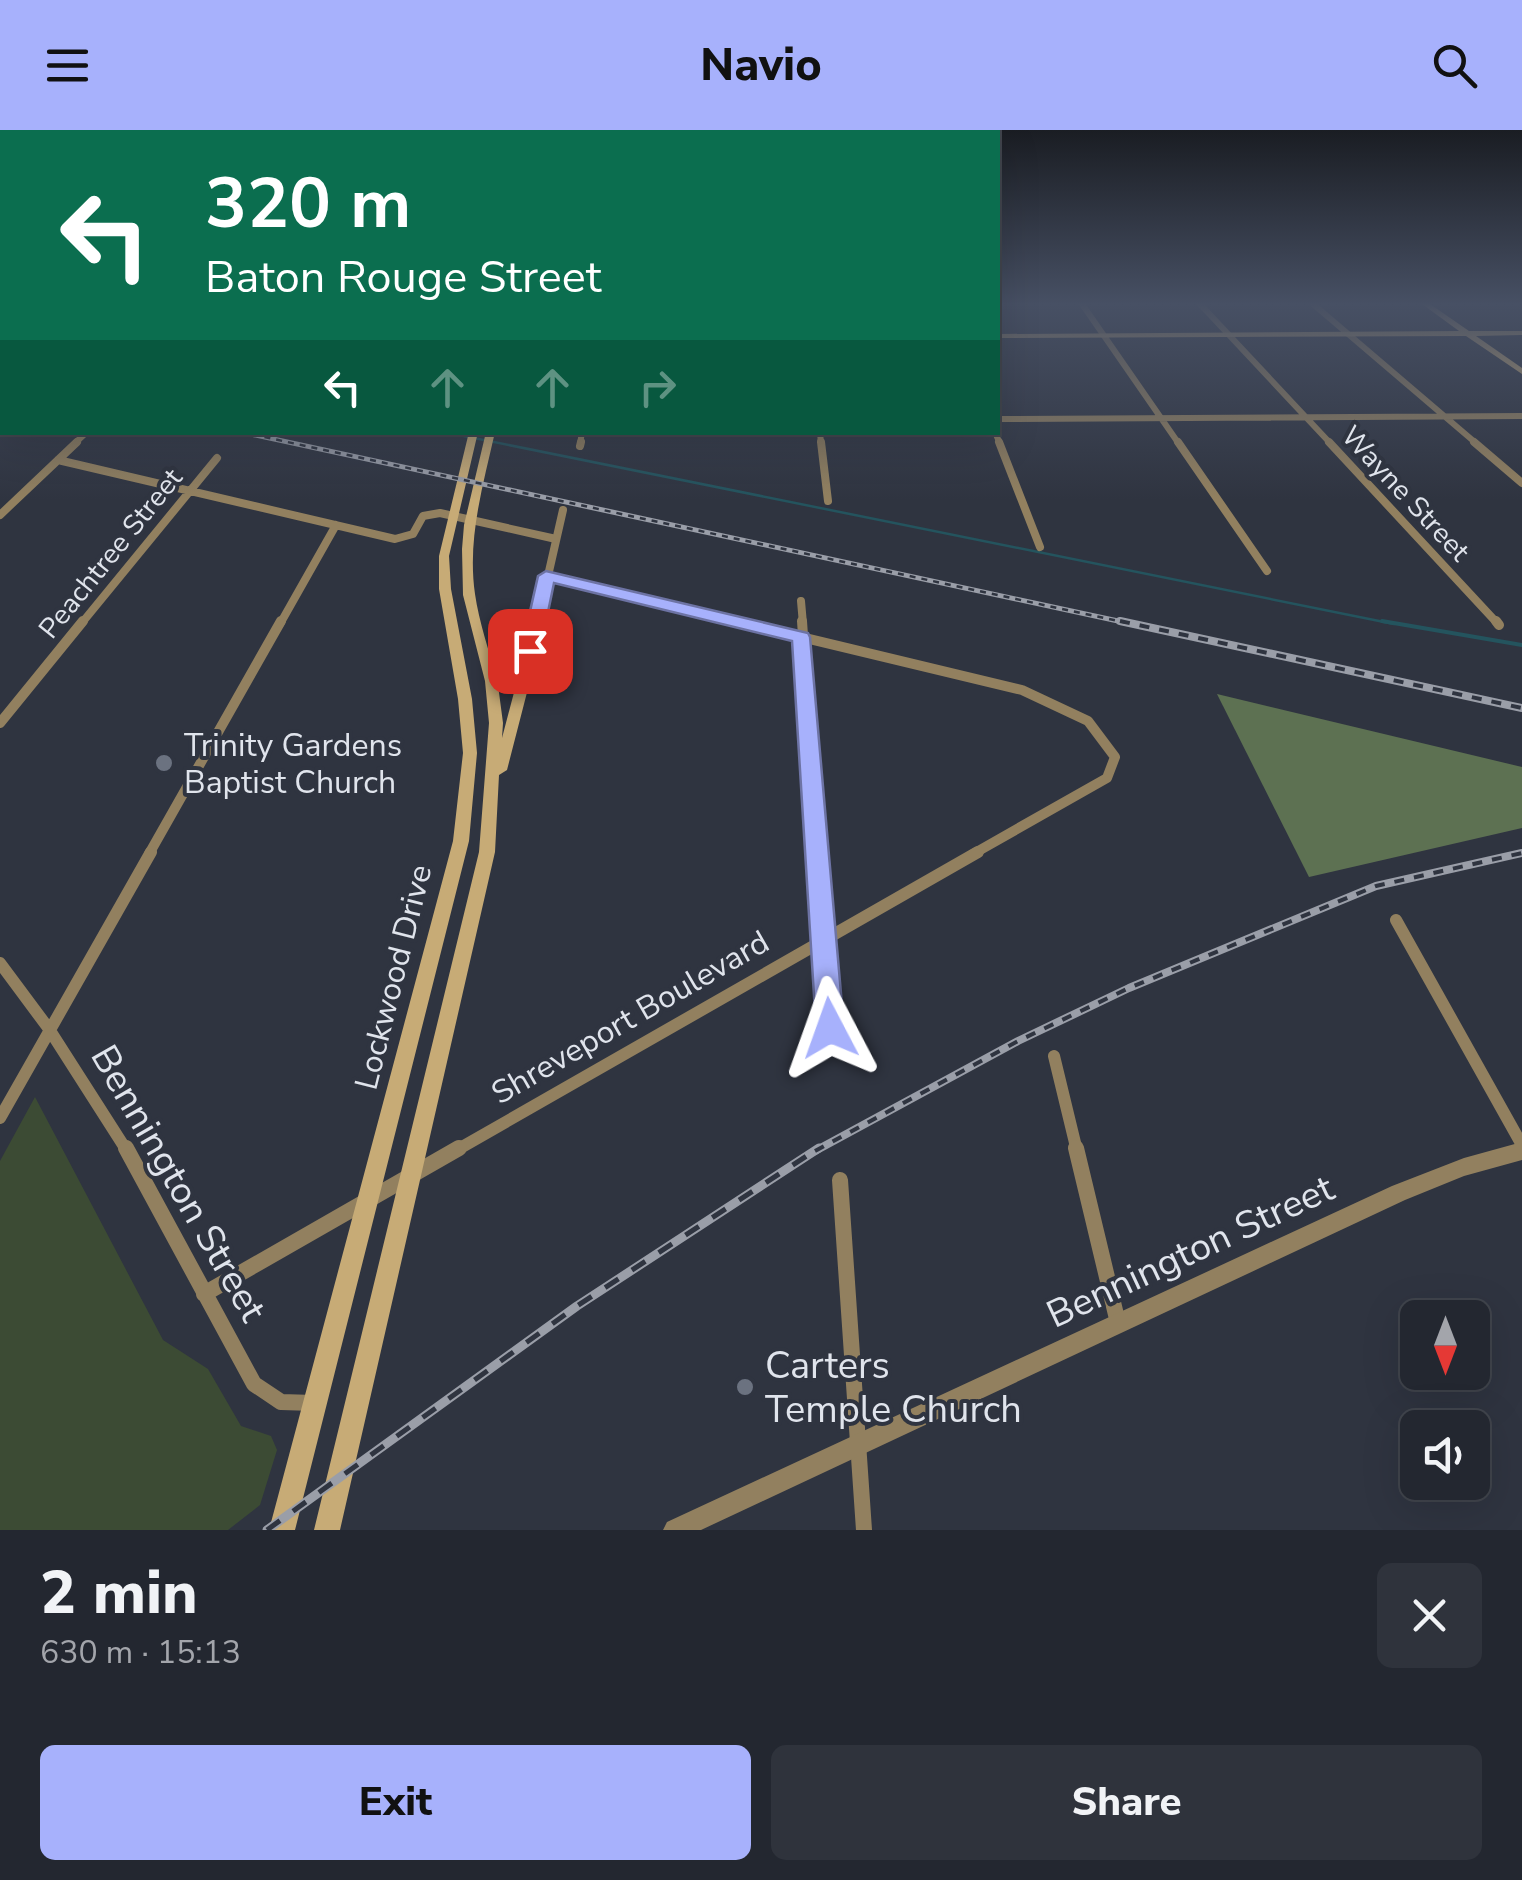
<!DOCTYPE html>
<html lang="en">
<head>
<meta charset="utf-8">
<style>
  body { margin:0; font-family:"Nunito Sans",sans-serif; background:#2f333c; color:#f1f3f6; height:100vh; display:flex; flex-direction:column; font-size:38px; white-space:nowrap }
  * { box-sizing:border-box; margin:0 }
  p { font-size:32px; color:#a3a5ab }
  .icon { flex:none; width:55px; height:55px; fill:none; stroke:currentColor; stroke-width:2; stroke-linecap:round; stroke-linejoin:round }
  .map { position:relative; height:1400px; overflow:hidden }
  .side { display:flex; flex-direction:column; background:#232730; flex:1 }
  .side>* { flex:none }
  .guide { position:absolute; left:0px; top:0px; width:1000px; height:305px; box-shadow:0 10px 40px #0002,0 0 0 2px #40444c; background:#0b6e4f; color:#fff; overflow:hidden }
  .needle { width:65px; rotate:180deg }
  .fabs { position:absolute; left:1400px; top:1170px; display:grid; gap:20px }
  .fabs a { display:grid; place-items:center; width:90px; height:90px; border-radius:15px; background:#232730; box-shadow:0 10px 40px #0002,0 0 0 2px #40444c; font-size:50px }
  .pin { position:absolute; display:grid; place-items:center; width:85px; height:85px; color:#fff; margin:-42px; border-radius:20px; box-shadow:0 5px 15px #0006 }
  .me { position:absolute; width:110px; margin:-55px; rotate:356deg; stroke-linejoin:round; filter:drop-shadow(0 0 8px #0008) }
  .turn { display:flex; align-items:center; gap:35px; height:210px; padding:0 40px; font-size:45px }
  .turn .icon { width:130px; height:130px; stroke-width:2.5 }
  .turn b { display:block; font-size:70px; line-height:85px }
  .lanes { display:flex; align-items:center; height:95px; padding:0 40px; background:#0003; justify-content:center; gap:50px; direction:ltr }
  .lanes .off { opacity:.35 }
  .round { display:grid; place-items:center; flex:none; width:105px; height:105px; border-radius:15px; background:#2f333c }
  .summary { display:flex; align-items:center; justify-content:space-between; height:170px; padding:0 40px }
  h1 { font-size:60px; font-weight:800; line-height:75px }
  .action { display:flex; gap:20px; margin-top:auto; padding:20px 40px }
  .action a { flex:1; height:115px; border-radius:15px; background:#a7b1fc; color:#111; font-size:40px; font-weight:800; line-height:115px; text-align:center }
  .action a+a { background:#2f333c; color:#f1f3f6 }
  header { display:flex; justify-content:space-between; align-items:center; height:130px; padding:0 40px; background:#a7b1fc; color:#111; font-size:45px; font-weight:800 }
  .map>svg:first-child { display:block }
  .green { fill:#3c4b34 }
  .forest { fill:#5d7152 }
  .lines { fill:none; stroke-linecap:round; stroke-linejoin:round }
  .stream-far1 { stroke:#24545e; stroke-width:2.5 }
  .stream { stroke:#24545e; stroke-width:4 }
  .minor-far4 { stroke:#92805f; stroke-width:6 }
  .minor-far3 { stroke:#92805f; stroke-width:8 }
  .minor-far2 { stroke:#92805f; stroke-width:10 }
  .minor-far1 { stroke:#92805f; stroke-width:12 }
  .minor { stroke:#92805f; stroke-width:16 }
  .tertiary { fill:#92805f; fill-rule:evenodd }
  .secondary { fill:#c7ab76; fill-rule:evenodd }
  .rail-far2-casing { stroke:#9a9ea8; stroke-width:5 }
  .rail-far1-casing { stroke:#9a9ea8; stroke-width:8 }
  .rail-casing { stroke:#9a9ea8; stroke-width:9 }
  .rail-far2 { stroke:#2f3440; stroke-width:2.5; stroke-dasharray:6; stroke-linecap:butt }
  .rail-far1 { stroke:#2f3440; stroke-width:4; stroke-dasharray:10; stroke-linecap:butt }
  .rail { stroke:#2f3440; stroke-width:5; stroke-dasharray:16; stroke-linecap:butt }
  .route { fill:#a7b1fc; stroke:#6d73a4; stroke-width:2.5 }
  .worship-dot { fill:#6b7280; stroke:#2f3440; stroke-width:4 }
  .labels { text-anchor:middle; stroke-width:8; stroke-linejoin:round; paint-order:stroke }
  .far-street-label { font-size:28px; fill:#e0e4ec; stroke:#2f3440 }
  .poi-label { font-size:32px; fill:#e0e4ec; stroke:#2f3440; text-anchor:start }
  .street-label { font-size:32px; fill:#e0e4ec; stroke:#2f3440 }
  .near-street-label { font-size:38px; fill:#e0e4ec; stroke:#2f3440 }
  .near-poi-label { font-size:38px; fill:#e0e4ec; stroke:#2f3440; text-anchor:start }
</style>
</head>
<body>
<header><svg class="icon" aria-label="menu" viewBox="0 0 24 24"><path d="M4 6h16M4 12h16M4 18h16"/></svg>Navio<svg class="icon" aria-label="search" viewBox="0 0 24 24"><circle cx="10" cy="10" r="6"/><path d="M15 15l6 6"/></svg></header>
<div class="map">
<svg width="1522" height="1400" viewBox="0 0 1522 1400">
  <rect width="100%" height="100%" fill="#2f3440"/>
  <path class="green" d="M35,967l128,243 45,29 33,57 30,10 6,14 -17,55 -32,25h-228v-369z"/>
  <path class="forest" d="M1217,564l305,73v61l-213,49z"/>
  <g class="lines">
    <path class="stream-far1" d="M464,306l930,188"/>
    <path class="stream" d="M1382,491l140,24"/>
    <path class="minor-far4" d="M1082,174l97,140
      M1200,174l131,140
      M1313,174l164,140
      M998,289l524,-3
      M820,302l1,12
      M995,302l5,12
      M74,314l13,-12
      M580,314l2,-12"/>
    <path class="minor-far3" d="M821,312l7,59
      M999,312l41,105
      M1178,312l89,129
      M1329,312l169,182
      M1474,312l48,41
      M580,316l1,-4
      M58,330l337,79 18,-5 10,-18 17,-3 116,26
      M0,385l77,-73
      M547,447l197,47
      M801,471l2,23
      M81,494l136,-166
      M280,494l56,-99
      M537,494l26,-114"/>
    <path class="minor-far2" d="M734,491l288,69 66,31 27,36 -8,21 -134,76
      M802,491l16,233
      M1496,491l3,4
      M526,543l12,-52
      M0,593l83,-102
      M149,724l132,-233"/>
    <path class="minor-far1" d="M818,722l12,175
      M1396,790l126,225
      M0,833l49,66 78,122
      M1054,926l23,95
      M0,988l151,-266
      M455,1021l523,-299"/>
    <path class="minor" d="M126,1018l128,236 27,18 33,1
      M1076,1018l42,175
      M840,1050l24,350
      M204,1164l255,-146"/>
    <path class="tertiary" d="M1522,1012v18l-58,16 -59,24 -704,330h-38l4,-8 725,-336 72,-28z"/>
    <path class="secondary" d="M1422,174h8l39,27h53v4l-46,1 46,32v6l-56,-38 -468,2v-4l461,-3z
      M0,183h2v5h-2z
      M0,196h2v4h-2z
      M469,302h9l-29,124 2,33 21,110 5,54 -8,88 -174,689h-26l184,-689 10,-88 -5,-54 -19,-110v-33z
      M486,302h9c-12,54 -28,106 -20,162 4,28 14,56 21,83h8l22,-8 6,4 -25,97 -8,5 -4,77 -155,678h-26l165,-678 10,-129 -4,-42 -22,-86 -1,-46 2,-24zM517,551l-15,57 1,-15 -5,-38z"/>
    <defs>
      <path id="rail-far2" d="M241,302l891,192"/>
      <path id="rail-far1" d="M1120,491l402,87
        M815,1021l203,-110 111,-53 247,-102 146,-33"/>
      <path id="rail" d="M267,1400l310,-224 242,-158"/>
    </defs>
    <use href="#rail-far2" class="rail-far2-casing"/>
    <use href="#rail-far1" class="rail-far1-casing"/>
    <use href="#rail" class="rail-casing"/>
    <use href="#rail-far2" class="rail-far2"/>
    <use href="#rail-far1" class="rail-far1"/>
    <use href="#rail" class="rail"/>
  </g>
  <linearGradient id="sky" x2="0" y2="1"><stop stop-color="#1a1d23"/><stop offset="0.47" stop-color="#475064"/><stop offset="1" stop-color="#475064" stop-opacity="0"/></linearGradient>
  <rect width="1522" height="370" fill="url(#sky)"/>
  <path class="route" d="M546,441l262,62 2,4 34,391 -4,8 -10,4 -10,-4 -4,-8 -24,-387 -238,-58 -14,68 -10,6 -6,-2 -3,-4 17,-75z"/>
  <g class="worship-dot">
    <circle cx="164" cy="633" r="10"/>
    <circle cx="745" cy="1257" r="10"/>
  </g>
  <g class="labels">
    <g class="far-street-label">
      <text transform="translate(1406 363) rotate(47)" y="10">Wayne Street</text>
      <text transform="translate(110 423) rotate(-51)" y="10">Peachtree Street</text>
    </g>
    <g class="poi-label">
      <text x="184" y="626">Trinity Gardens<tspan x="184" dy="37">Baptist Church</tspan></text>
    </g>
    <g class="street-label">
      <text transform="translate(393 847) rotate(-76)" y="11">Lockwood Drive</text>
      <text transform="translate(630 887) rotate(-30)" y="11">Shreveport Boulevard</text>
    </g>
    <g class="near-street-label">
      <text transform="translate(179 1053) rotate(60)" y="13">Bennington Street</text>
      <text transform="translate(1190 1121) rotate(-25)" y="13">Bennington Street</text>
    </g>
    <g class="near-poi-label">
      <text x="765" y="1248">Carters<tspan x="765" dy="44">Temple Church</tspan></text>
    </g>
  </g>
</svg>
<div class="fabs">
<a><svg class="needle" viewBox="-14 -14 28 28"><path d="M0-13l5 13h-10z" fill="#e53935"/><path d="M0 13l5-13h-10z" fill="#a3a5ab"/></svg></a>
<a><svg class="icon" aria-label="sound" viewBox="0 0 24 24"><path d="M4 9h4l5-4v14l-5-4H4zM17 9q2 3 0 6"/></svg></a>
</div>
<div class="pin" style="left:530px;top:521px;background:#d93025"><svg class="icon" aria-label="arrive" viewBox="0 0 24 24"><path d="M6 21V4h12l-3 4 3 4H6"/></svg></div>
<svg class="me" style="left:830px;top:898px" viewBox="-20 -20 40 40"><path d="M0-17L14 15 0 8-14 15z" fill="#a7b1fc" stroke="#fff" stroke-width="4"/></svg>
<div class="guide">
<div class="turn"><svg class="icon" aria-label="left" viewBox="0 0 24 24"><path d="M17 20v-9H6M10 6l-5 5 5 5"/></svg><div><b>320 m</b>Baton Rouge Street</div></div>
<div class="lanes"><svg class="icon" aria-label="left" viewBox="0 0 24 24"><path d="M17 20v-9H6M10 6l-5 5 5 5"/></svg><svg class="icon off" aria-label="ahead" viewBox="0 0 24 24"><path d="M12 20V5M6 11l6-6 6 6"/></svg><svg class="icon off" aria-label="ahead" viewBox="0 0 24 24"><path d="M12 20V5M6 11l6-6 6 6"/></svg><svg class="icon off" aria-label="right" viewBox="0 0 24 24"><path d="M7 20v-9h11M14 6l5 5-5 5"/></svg></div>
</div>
</div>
<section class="side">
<div class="summary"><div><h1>2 min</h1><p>630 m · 15:13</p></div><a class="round"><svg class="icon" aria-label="close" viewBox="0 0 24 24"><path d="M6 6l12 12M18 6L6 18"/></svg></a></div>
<div class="action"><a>Exit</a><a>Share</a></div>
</section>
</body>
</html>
